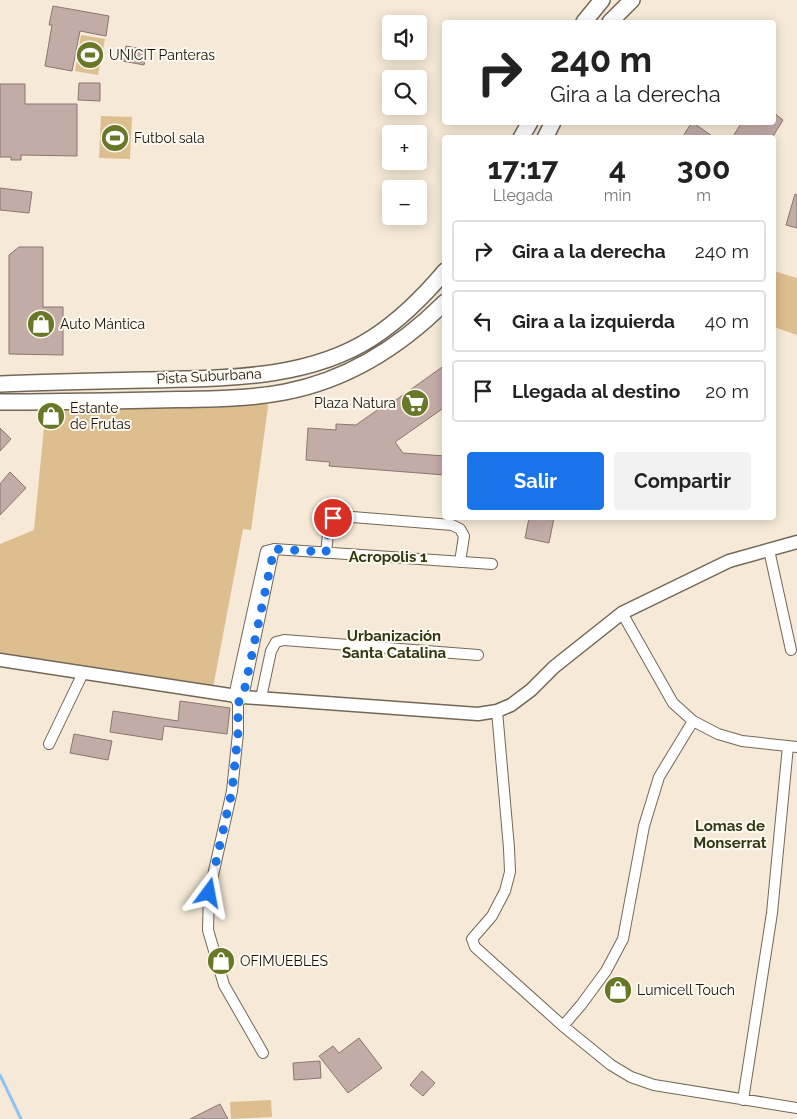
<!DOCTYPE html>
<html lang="es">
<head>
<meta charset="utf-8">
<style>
  body { margin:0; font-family:Raleway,sans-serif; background:#f2f2f2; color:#222; height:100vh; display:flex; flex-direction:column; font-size:19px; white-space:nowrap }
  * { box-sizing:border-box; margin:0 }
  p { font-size:16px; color:#767676 }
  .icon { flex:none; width:28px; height:28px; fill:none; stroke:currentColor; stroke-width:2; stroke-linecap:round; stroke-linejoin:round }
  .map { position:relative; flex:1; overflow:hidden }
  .sheet { position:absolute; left:442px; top:135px; width:334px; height:385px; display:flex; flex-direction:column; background:#fff; border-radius:5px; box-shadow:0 2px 12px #0003 }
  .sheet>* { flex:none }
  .hud { position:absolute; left:442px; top:20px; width:334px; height:105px; border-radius:5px; box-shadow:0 2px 12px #0003; background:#fff; color:#222; overflow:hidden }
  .buttons { position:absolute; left:382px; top:15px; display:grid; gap:10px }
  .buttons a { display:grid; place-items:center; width:45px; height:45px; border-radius:5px; background:#fff; box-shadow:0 2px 12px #0003; font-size:25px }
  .pin { position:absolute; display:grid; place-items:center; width:42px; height:42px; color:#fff; margin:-21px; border:2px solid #fff; border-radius:50%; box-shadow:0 1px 5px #0007 }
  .me { position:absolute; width:55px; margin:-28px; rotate:13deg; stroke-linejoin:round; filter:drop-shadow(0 0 4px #0008) }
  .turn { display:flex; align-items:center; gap:18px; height:105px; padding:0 25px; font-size:22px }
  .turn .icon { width:65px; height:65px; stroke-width:2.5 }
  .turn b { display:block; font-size:35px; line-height:42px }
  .eta { display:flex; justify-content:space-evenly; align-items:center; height:85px; text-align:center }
  .eta b { font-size:30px; font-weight:700; line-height:35px }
  .cta { display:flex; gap:10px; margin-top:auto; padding:10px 25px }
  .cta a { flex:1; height:58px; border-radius:5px; background:#1a73e8; color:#fff; font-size:20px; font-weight:700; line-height:58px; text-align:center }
  .cta a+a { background:#f2f2f2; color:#222 }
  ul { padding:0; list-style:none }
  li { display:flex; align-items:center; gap:15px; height:62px; margin:0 10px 8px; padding:0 15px; border:2px solid #e0e0e0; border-radius:5px }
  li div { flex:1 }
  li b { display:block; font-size:19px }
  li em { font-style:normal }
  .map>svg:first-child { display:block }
  .green { fill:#ddbe8f }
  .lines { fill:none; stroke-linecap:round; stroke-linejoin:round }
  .stream { stroke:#8cc4f5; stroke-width:3 }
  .building { fill:#c3aba6; stroke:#8b7570 }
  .minor-casing { stroke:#736757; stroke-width:12 }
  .tertiary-casing { stroke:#736757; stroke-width:15 }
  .primary-casing { stroke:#736757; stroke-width:18 }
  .minor { stroke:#fff; stroke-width:10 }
  .tertiary { stroke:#fff; stroke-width:12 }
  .primary { stroke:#fff; stroke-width:15 }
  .route { stroke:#1a73e8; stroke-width:9; stroke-dasharray:0 16.2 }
  .labels { text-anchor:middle; stroke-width:4; stroke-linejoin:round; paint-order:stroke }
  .poi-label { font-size:14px; fill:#18140d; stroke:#fdf8f0; text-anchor:start }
  .street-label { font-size:14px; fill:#18140d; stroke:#fdf8f0 }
  .neighbourhood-label { font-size:15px; font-weight:bold; fill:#313812; stroke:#fdf8f0 }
</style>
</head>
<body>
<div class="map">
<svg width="797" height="1119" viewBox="0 0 797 1119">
  <rect width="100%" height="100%" fill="#f6e9d7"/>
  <path class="green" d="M81,35l24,4 -7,36 -23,-4z
    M101,116l31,1 -2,42 -31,-1z
    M774,271l23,7v57l-23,-8z
    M266,395l2,12 -17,123 -8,-1 -31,164 -212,-33v-116l34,-14 12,-123z
    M271,1100l1,17 -41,2 -1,-17z"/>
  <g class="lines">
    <path class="stream" d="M0,1075l21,44"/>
  </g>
  <path class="building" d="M53,6l56,10 -3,20 -26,-5 -8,40 -27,-5 7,-41h-3z
    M126,46l21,4 -3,15 -21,-4z
    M79,83h21v18l-22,-1z
    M0,84h25v20h52v52l-56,-1v5h-10v-3h-11z
    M774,113l9,7 -11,18h-40l10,-16h32z
    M692,122l23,16h-33z
    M0,188l32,4 -3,21 -29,-3z
    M795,194l2,1v33l-11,-3z
    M19,247h24v60h20v48l-54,-1v-99z
    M445,365v42l-50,35 8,11 42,3v19l-116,-9 1,-4 -24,-2 2,-32 28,2v-6l20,1 24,-17 2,2z
    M0,428l11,11 -11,12z
    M10,472l16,16 -26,27v-31z
    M529,518h25l-5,25 -24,-5z
    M180,701l50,7 -3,26 -63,-8 -2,14 -52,-8 3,-21 65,10z
    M74,734l38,7 -4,19 -38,-7z
    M359,1038l23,30 -34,25 -29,-37 14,-10 6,7z
    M320,1061l1,17 -27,2 -1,-17z
    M422,1071l13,12 -12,13 -13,-11z
    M220,1104l8,15h-38z"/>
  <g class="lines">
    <defs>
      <path id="minor" d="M769,550l22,100
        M326,553l3,-28 4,-7 7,-2 112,9 8,4 4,7 -4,26
        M622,613l51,90 20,18 25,13 24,7 55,6
        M261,698l10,-47 5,-9 8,-2 194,15
        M238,703l5,-6 31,-148
        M497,711l12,137 1,24 -5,19 -13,25 -20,23 3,8 88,79 48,39 20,12 23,8 143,23
        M49,744l34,-71
        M563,1026l18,-21 25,-34 17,-32 21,-113 15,-49 34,-56
        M263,1053l-39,-68 -16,-55 1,-37 23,-102 6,-58v-30l-4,-7 32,-145 8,-2 218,15
        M743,1100l29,-187 16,-167"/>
      <path id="tertiary" d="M0,660l243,37 235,17 19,-3 14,-6 20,-15 23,-23 68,-54 107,-52 68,-19"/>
      <path id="primary" d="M584,22l18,-22
        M610,22l22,-22
        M521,138l9,-16
        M545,138l8,-16
        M0,384c49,-2 99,-3 148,-4 75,-2 159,0 224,-42 28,-18 52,-42 73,-67
        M0,402c52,0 104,-1 156,-2 43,-1 87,0 129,-8 62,-12 116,-46 160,-90"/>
    </defs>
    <use href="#minor" class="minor-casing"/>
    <use href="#tertiary" class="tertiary-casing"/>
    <use href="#primary" class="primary-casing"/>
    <use href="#minor" class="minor"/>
    <use href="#tertiary" class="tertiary"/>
    <use href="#primary" class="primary"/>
  </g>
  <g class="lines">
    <path class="route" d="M209,893l23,-102 6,-58v-30l5,-6 31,-148 52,3 3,-26 4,-8"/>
  </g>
  <defs>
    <symbol id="stadium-disc" viewBox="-11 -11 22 22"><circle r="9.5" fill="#687826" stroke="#fdf8f0"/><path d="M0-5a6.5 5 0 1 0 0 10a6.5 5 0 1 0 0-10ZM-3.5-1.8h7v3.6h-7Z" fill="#fff"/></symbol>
    <symbol id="shop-disc" viewBox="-11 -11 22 22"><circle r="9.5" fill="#687826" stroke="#fdf8f0"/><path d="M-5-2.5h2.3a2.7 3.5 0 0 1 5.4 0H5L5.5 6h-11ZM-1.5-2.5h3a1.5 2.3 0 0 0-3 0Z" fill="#fff"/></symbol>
    <symbol id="supermarket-disc" viewBox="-11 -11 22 22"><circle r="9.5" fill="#687826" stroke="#fdf8f0"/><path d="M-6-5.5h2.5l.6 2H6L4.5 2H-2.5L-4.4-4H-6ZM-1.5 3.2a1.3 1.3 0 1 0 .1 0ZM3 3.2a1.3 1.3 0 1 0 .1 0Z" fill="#fff"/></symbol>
  </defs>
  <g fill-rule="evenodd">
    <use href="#stadium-disc" x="74" y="39" width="32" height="32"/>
    <use href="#stadium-disc" x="99" y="122" width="32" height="32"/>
    <use href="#shop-disc" x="25" y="308" width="32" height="32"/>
    <use href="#supermarket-disc" x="399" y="387" width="32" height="32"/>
    <use href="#shop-disc" x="35" y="400" width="32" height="32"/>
    <use href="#shop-disc" x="205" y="945" width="32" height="32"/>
    <use href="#shop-disc" x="602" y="974" width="32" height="32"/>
  </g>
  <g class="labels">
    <g class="poi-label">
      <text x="109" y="60">UNICIT Panteras</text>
      <text x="134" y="143">Futbol sala</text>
      <text x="60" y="329">Auto Mántica</text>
      <text x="396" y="408" text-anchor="end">Plaza Natura</text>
      <text x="70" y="413">Estante<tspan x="70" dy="16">de Frutas</tspan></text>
      <text x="240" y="966">OFIMUEBLES</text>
      <text x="637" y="995">Lumicell Touch</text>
    </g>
    <g class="street-label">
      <text transform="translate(209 376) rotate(-3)" y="5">Pista Suburbana</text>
    </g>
    <g class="neighbourhood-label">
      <text x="388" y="562">Acropolis 1</text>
      <text x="394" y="641">Urbanización<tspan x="394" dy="17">Santa Catalina</tspan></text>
      <text x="730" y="831">Lomas de<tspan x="730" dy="17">Monserrat</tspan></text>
    </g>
  </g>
</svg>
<div class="buttons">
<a><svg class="icon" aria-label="sound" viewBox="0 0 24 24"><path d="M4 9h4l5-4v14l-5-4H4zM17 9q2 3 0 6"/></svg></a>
<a><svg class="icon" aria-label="search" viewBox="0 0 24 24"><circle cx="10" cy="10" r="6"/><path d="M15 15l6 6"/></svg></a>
<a>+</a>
<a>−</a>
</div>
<div class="pin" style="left:333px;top:518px;background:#d93025"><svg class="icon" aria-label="arrive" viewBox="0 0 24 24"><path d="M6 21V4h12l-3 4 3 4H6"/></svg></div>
<svg class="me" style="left:209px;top:893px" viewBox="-20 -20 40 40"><path d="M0-17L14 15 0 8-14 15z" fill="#1a73e8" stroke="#fff" stroke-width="4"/></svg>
<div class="hud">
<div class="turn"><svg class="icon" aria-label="right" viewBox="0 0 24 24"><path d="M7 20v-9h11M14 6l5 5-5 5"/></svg><div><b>240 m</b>Gira a la derecha</div></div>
</div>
<section class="sheet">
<div class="eta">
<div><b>17:17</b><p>Llegada</p></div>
<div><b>4</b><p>min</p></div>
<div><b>300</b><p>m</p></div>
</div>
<ul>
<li><svg class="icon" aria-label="right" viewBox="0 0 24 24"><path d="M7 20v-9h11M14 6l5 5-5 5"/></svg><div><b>Gira a la derecha</b></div><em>240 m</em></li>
<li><svg class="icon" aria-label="left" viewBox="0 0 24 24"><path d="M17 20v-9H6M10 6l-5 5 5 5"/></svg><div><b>Gira a la izquierda</b></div><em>40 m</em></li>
<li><svg class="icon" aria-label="arrive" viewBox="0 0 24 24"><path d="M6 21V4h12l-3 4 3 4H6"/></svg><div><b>Llegada al destino</b></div><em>20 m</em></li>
</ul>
<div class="cta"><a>Salir</a><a>Compartir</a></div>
</section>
</div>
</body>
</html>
